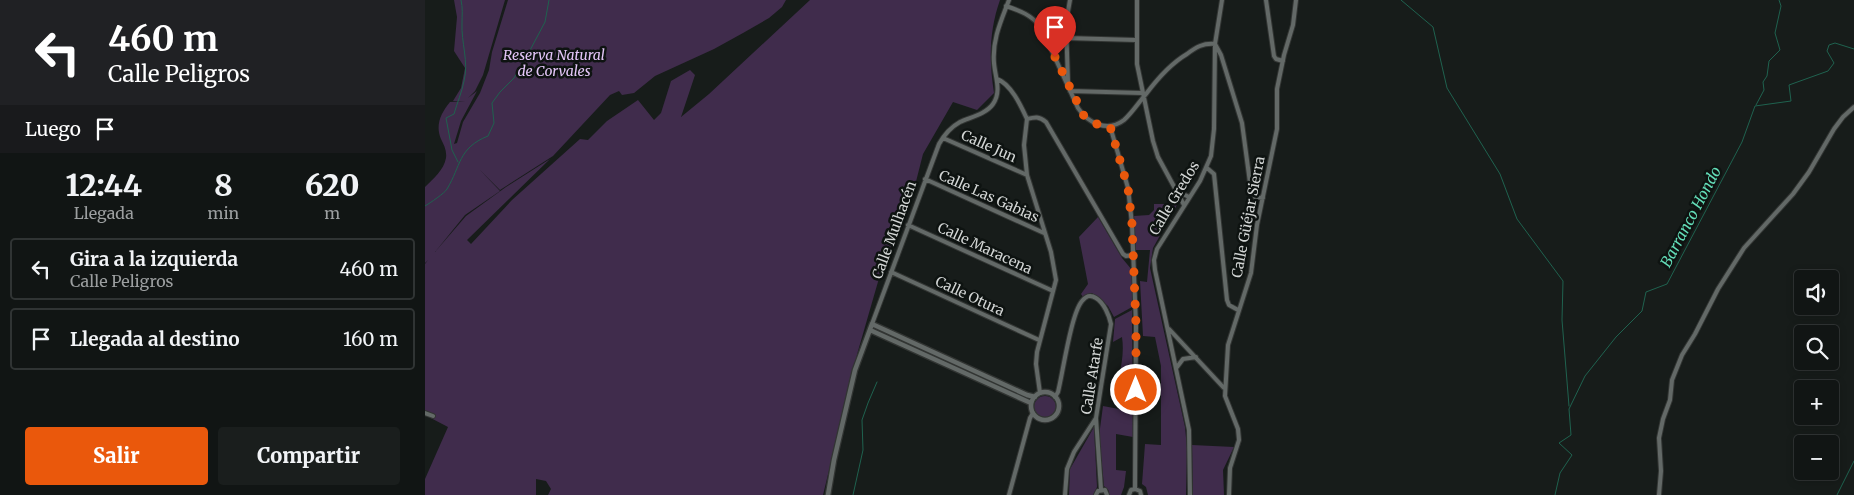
<!DOCTYPE html>
<html lang="es">
<head>
<meta charset="utf-8">
<style>
  body { margin:0; font-family:Merriweather,serif; background:#1a1e1d; color:#f1f3f6; height:100vh; display:flex; flex-direction:column; font-size:19px; white-space:nowrap }
  * { box-sizing:border-box; margin:0 }
  p { font-size:16px; color:#9c9fa0 }
  .icon { flex:none; width:28px; height:28px; fill:none; stroke:currentColor; stroke-width:2; stroke-linecap:round; stroke-linejoin:round }
  .map { position:relative; flex:1; overflow:hidden }
  .panel { display:flex; flex-direction:column; background:#111514; width:425px }
  .panel>* { flex:none }
  .guide { background:#202124; color:#fff; overflow:hidden }
  .buttons { position:absolute; left:1369px; top:270px; display:grid; gap:10px }
  .buttons a { display:grid; place-items:center; width:45px; height:45px; border-radius:5px; background:#111514; box-shadow:0 2px 8px #0003,0 0 0 1px #303434; font-size:25px }
  .pin { position:absolute; display:grid; place-items:center; width:42px; height:42px; color:#fff; margin:-51px -21px; border-radius:50% 50% 50% 0; rotate:-45deg; box-shadow:0 0 5px #0007 }
  .pin .icon { rotate:45deg }
  .me { position:absolute; width:55px; margin:-28px; rotate:0deg; stroke-linejoin:round; filter:drop-shadow(0 0 4px #0008) }
  .turn { display:flex; align-items:center; gap:18px; height:105px; padding:0 25px; font-size:22px }
  .turn .icon { width:65px; height:65px; stroke-width:2.5 }
  .turn b { display:block; font-size:35px; line-height:42px }
  .then { display:flex; align-items:center; height:48px; padding:0 25px; background:#0003; gap:10px; font-size:19px }
  .eta { display:flex; justify-content:space-evenly; align-items:center; height:85px; text-align:center }
  .eta b { font-size:30px; font-weight:800; line-height:35px }
  .button { display:flex; gap:10px; margin-top:auto; padding:10px 25px }
  .button a { flex:1; height:58px; border-radius:5px; background:#ea580c; color:#fff; font-size:20px; font-weight:800; line-height:58px; text-align:center }
  .button a+a { background:#1a1e1d; color:#f1f3f6 }
  ul { padding:0; list-style:none }
  li { display:flex; align-items:center; gap:15px; height:62px; margin:0 10px 8px; padding:0 15px; border:2px solid #303434; border-radius:5px }
  li div { flex:1 }
  li b { display:block; font-size:19px }
  li em { font-style:normal }
  main { display:flex; flex:1; min-height:0 }
  .map>svg:first-child { display:block }
  .green { fill:#402c4c }
  .lines { fill:none; stroke-linecap:round; stroke-linejoin:round }
  .stream { stroke:#1f624f; stroke-width:1 }
  .minor-casing { stroke:#323533; stroke-width:6 }
  .tertiary-casing { stroke:#323533; stroke-width:7 }
  .minor { stroke:#636967; stroke-width:4 }
  .tertiary { stroke:#636967; stroke-width:4.5 }
  .route { stroke:#ea580c; stroke-width:9; stroke-dasharray:0 16.2 }
  .labels { text-anchor:middle; stroke-width:5; stroke-linejoin:round; paint-order:stroke }
  .park-label { font-size:14px; font-style:italic; fill:#e4c6f8; stroke:#0e1311 }
  .street-label { font-size:14px; fill:#d3d6d5; stroke:#0e1311 }
  .water-label { font-size:15px; font-style:italic; fill:#63ddb8; stroke:#0e1311 }
</style>
</head>
<body>
<main>
<section class="panel">
<div class="guide">
<div class="turn"><svg class="icon" aria-label="left" viewBox="0 0 24 24"><path d="M17 20v-9H6M10 6l-5 5 5 5"/></svg><div><b>460 m</b>Calle Peligros</div></div>
<div class="then">Luego<svg class="icon" aria-label="arrive" viewBox="0 0 24 24"><path d="M6 21V4h12l-3 4 3 4H6"/></svg></div>
</div>
<div class="eta">
<div><b>12:44</b><p>Llegada</p></div>
<div><b>8</b><p>min</p></div>
<div><b>620</b><p>m</p></div>
</div>
<ul>
<li><svg class="icon" aria-label="left" viewBox="0 0 24 24"><path d="M17 20v-9H6M10 6l-5 5 5 5"/></svg><div><b>Gira a la izquierda</b><p>Calle Peligros</p></div><em>460 m</em></li>
<li><svg class="icon" aria-label="arrive" viewBox="0 0 24 24"><path d="M6 21V4h12l-3 4 3 4H6"/></svg><div><b>Llegada al destino</b></div><em>160 m</em></li>
</ul>
<div class="button"><a>Salir</a><a>Compartir</a></div>
</section>
<div class="map">
<svg width="1429" height="495" viewBox="0 0 1429 495">
  <rect width="100%" height="100%" fill="#171c1a"/>
  <path class="green" d="M29,0h51l-22,75 -8,16 -7,7 9,-7 -16,30 -7,23 3,-1 6,-21 17,-29 9,-23 3,-18 16,-52h278l-4,7 -13,11 -26,15 -29,16 -59,27 -21,17 -12,2 -3,-4 -9,4 -57,61 -53,34 -21,-21 21,22 -35,24 -30,37 31,-36 40,-29 44,-28 -83,81 4,4 41,-44 68,-61 8,1 19,-19 31,-21 16,20 7,-7 10,-32 19,-11 5,5 -14,42 28,-23 101,-94h190c-11,31 -11,61 -6,93l-17,17 -24,-8 -30,52 -15,59 -24,48 -26,90 -35,144h-275l3,-6 -5,-8 -10,-2v16h-111v-16l23,-52 -23,-12v-151l3,-4 -3,3v-76c8,-8 19,-17 21,-29 1,-7 -2,-13 -5,-19 -6,-14 0,-26 9,-37l15,-1h-12l8,-13 4,-20 -11,-17 3,-34z
    M746,191l7,12 -25,45 -3,20 35,159 2,21 -1,47h-38l-2,-8 -4,-3 3,-40 16,1v-79l-6,-29 -12,-1 -3,-55 7,1 3,-32h-14l-2,-34 15,-1 5,-5v-6h16z
    M673,217l24,41 10,12v37l-18,10 -6,-11 -16,-13 -9,4 -2,-3 7,-10 -9,-47z
    M707,310l1,127 -17,-3v36l10,1 -2,16 -3,8h-12v-4l-5,-5 -5,-50 4,-30 16,3c0,-11 -2,-23 0,-32 3,-14 5,-26 3,-40l-9,5 2,-23z
    M609 407a11 11 0 1 1 22 0a11 11 0 1 1-22 0Z
    M669,427l3,60 -4,8h-24l1,-26z
    M767,445l42,2 -11,23 1,25h-31z"/>
  <g class="lines">
    <path class="stream" d="M976,0l32,27 14,61 53,86 17,45 46,62 -1,39 7,86
      M1331,105l8,-15 -1,-8 4,-6 2,-15 11,-11 -5,-17 6,-27 -2,-6
      M33,162l-6,-12 -6,-32 8,-4c3,-11 8,-22 10,-33 5,-19 -3,-39 -2,-58 0,-8 1,-15 -1,-23
      M0,206c5,-3 20,-13 22,-17 14,-23 11,-41 41,-53l6,-13 -2,-20 8,-11 14,-14 14,-24 17,-32 4,-22
      M428,495l10,-45 -1,-30 6,-17 9,-21
      M1130,495l5,-22 12,-18 -13,-12 12,-8 -2,-26 16,-33 31,-39 26,-26 4,-19 21,-8 75,-142 13,-36 36,-5 -2,-16 39,-14 6,-8 -7,-12 2,-6 6,-2 19,6
      M1412,495l17,-34"/>
    <defs>
      <path id="minor" d="M712,0v64l16,77 5,16 26,48
        M841,0l8,56 2,3 7,2
        M581,6c15,5 25,9 35,21l37,81c10,15 29,25 46,12 8,-7 15,-18 22,-26 12,-16 24,-30 41,-40 9,-7 16,-11 28,-10l6,11 21,68 9,67 4,7 8,1
        M641,38l70,2
        M572,79c14,5 24,27 30,40
        M643,82l-2,-59 4,-23
        M645,91l72,2
        M602,119l-3,26 3,30 24,77 5,28 -19,72 -1,12 4,29
        M602,119c8,-2 12,-3 19,3l77,132 3,2 7,-1
        M685,126l18,62 4,36 4,101 -1,164
        M518,138l84,37
        M782,168l7,6 13,126 2,5 9,5
        M500,179l119,54
        M752,191l12,6
        M483,225l145,66
        M466,272l148,68
        M447,324l67,-180c5,-9 12,-17 21,-22 11,-5 26,-8 33,-18 9,-13 2,-27 1,-41 -2,-23 7,-42 15,-63
        M744,329l55,59
        M752,367l6,-8 13,-2
        M630,397l3,-5c5,-20 13,-78 24,-91 4,-5 8,-7 14,-3 8,5 13,17 15,26l-15,94 5,71
        M0,413l8,3
        M584,495l21,-77 3,-5
        M640,495l2,-26 7,-17 22,-34
        M671,495l2,-4 7,-1 2,5
        M704,495l2,-5 4,-1 5,2 1,4
        M765,495l-1,-65 -34,-160 -1,-10 3,-11 43,-68 11,-25 3,-27 1,-85 7,-44
        M804,495l1,-27 9,-28 -1,-11 -13,-33 3,-51 23,-72 6,-48 20,-96v-40l7,-34 9,-30 3,-25
        M1234,495l2,-24 -2,-33 4,-19 7,-19 2,-20 10,-25 13,-21 23,-45 26,-41 49,-54 16,-22 25,-43 9,-12 11,-10"/>
      <path id="tertiary" d="M445,330l161,73
        M606 406a14 14 0 1 1 28 0a14 14 0 1 1-28 0Z
        M403,495l6,-35 21,-90 17,-46 155,71 8,2"/>
    </defs>
    <use href="#minor" class="minor-casing"/>
    <use href="#tertiary" class="tertiary-casing"/>
    <use href="#minor" class="minor"/>
    <use href="#tertiary" class="tertiary"/>
  </g>
  <g class="lines">
    <path class="route" d="M630,57l29,59c8,7 15,10 26,10l18,62 4,36 4,101v65"/>
  </g>
  <g class="labels">
    <g class="park-label">
      <text x="129" y="60">Reserva Natural<tspan x="129" dy="16">de Corvales</tspan></text>
    </g>
    <g class="street-label">
      <text transform="translate(564 146) rotate(24)" y="5">Calle Jun</text>
      <text transform="translate(564 196) rotate(24)" y="5">Calle Las Gabias</text>
      <text transform="translate(749 198) rotate(-59)" y="5">Calle Gredos</text>
      <text transform="translate(823 217) rotate(-79)" y="5">Calle Güéjar Sierra</text>
      <text transform="translate(469 230) rotate(-70)" y="5">Calle Mulhacén</text>
      <text transform="translate(560 248) rotate(25)" y="5">Calle Maracena</text>
      <text transform="translate(545 296) rotate(25)" y="5">Calle Otura</text>
      <text transform="translate(667 376) rotate(-81)" y="5">Calle Atarfe</text>
    </g>
    <g class="water-label">
      <text transform="translate(1266 217) rotate(-62)" y="5">Barranco Hondo</text>
    </g>
  </g>
</svg>
<div class="buttons">
<a><svg class="icon" aria-label="sound" viewBox="0 0 24 24"><path d="M4 9h4l5-4v14l-5-4H4zM17 9q2 3 0 6"/></svg></a>
<a><svg class="icon" aria-label="search" viewBox="0 0 24 24"><circle cx="10" cy="10" r="6"/><path d="M15 15l6 6"/></svg></a>
<a>+</a>
<a>−</a>
</div>
<div class="pin" style="left:630px;top:57px;background:#d93025"><svg class="icon" aria-label="arrive" viewBox="0 0 24 24"><path d="M6 21V4h12l-3 4 3 4H6"/></svg></div>
<svg class="me" style="left:711px;top:390px" viewBox="-20 -20 40 40"><circle r="17" fill="#ea580c" stroke="#fff" stroke-width="3"/><path d="M0-11L8 9 0 5-8 9z" fill="#fff"/></svg>
</div>
</main>
</body>
</html>
